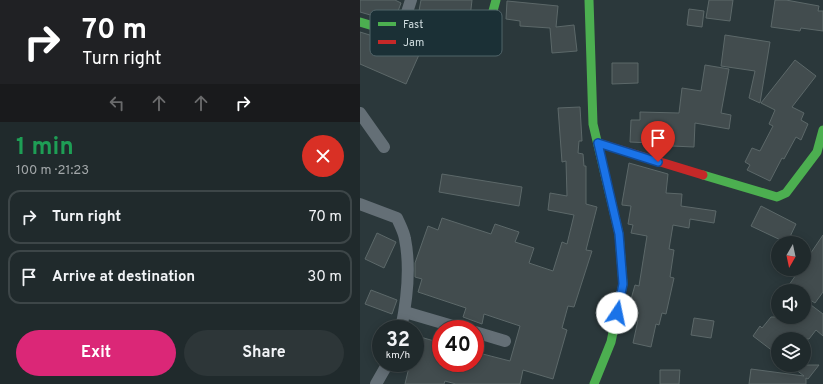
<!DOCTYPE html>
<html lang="en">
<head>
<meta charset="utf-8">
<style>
  body { margin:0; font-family:Overpass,sans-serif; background:#2d3638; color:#f1f3f6; height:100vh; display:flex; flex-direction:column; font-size:15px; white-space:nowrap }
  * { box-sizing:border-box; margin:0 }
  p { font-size:13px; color:#a2a7a9 }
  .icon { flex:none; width:22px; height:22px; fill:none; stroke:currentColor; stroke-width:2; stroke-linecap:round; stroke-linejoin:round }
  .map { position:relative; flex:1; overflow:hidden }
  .side { display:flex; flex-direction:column; background:#202a2c; width:360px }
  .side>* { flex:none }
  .hud { background:#202124; color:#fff; overflow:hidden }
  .needle { width:26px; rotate:189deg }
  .buttons { position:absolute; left:411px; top:236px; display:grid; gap:8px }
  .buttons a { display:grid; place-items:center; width:40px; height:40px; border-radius:50%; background:#202a2c; box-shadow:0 2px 10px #0003,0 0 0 1px #3d4648; font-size:20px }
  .speed { position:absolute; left:12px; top:320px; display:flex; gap:8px; font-size:20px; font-weight:700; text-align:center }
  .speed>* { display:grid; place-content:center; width:52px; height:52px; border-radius:50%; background:#202a2c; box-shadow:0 2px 10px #0003,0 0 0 1px #3d4648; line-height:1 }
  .speed small { font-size:10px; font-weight:400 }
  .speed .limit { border:6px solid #d22; background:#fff; color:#111 }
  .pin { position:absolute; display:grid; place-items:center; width:34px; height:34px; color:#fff; margin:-41px -17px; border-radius:50% 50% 50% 0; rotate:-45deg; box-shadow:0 0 4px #0007 }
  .pin .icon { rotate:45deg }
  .me { position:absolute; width:44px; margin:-22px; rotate:11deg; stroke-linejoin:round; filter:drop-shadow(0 0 3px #0008) }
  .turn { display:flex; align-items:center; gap:14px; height:84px; padding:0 16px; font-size:18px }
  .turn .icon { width:52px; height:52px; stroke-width:2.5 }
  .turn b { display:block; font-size:28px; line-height:34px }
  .lanes { display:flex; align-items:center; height:38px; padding:0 16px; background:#0003; justify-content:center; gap:20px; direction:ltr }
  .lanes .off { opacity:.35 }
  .round { display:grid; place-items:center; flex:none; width:42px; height:42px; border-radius:21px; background:#2d3638 }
  .overview { display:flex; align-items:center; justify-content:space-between; height:68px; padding:0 16px }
  h1 { font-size:24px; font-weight:700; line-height:30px; color:#1e9e55 }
  .button { display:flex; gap:8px; margin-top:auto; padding:8px 16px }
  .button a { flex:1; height:46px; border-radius:24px; background:#db2777; color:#fff; font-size:16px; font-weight:700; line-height:46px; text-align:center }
  .button a+a { background:#2d3638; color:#f1f3f6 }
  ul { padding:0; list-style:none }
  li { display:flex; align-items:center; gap:12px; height:54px; margin:0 8px 6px; padding:0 8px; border:2px solid #3d4648; border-radius:12px }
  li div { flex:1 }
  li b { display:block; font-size:15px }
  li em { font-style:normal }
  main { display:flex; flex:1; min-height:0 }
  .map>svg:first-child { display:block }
  .building { fill:#424c4e; stroke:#5c6869 }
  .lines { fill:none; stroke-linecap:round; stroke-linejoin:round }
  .street { stroke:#646f76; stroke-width:12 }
  .fast { stroke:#4caf50; stroke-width:9 }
  .jam { stroke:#c62828; stroke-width:9 }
  .route-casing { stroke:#114b97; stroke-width:10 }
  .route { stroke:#1a73e8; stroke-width:7 }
  .key { fill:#1b3036; stroke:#516469; stroke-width:1 }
  .key-label { font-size:11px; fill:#d0dde0 }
</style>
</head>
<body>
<main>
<section class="side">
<div class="hud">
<div class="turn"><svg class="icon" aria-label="right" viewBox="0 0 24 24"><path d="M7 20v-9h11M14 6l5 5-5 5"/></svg><div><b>70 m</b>Turn right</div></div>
<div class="lanes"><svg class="icon off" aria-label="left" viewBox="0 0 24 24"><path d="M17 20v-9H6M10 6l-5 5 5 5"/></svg><svg class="icon off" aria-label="ahead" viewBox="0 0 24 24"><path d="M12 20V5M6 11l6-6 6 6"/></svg><svg class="icon off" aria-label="ahead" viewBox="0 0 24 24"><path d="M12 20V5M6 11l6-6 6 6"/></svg><svg class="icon" aria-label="right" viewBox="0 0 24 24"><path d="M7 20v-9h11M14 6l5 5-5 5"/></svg></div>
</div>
<div class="overview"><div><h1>1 min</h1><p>100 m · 21:23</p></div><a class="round" style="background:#d93025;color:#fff"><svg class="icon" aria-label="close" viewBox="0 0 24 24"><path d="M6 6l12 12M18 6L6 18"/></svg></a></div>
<ul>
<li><svg class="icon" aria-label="right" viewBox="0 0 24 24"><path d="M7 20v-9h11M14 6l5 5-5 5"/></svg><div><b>Turn right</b></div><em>70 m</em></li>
<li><svg class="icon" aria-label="arrive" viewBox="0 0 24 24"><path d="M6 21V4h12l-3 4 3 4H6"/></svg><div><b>Arrive at destination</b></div><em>30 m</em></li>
</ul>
<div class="button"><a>Exit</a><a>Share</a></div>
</section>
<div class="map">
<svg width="463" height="384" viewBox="0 0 463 384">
  <rect width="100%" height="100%" fill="#2b383b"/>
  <path class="building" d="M0,0h35l6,3 -7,19 -34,-10z
    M61,0h51l-2,18 -31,-4 -3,17 -20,-4z
    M349,0h24l-3,21 -24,-3z
    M415,0h11l33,6 -1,5h5v20l-22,-3 -1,3 -29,-4z
    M147,1l51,5 -2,21 18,-2 3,26 -25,2 -2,-25 -30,-2v-5l-14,-2z
    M329,9l15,2 -2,16 -15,-2z
    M0,32l26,8 25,12 1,-5 10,1 -16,36 -46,-20z
    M365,35l45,7 -10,61 -11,-5 6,-27 -34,-5z
    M435,60l21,16 -24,31 12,6 -3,7 7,4 -7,16 -5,-3 -12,22 -2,-1 -12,23 -23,-11 3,-5 -5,-3 7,-14 8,3 13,-25 -4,-2 6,-14 -14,-7z
    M252,63h26v20l-26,1z
    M345,65l24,4 -8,44 10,2 -2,14 -34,-6 -1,24 -22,-1v-2l-42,-2 1,-22h9v-8l39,1 3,-25 19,3z
    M220,107l2,34h-3l-1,12 5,1 1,12h2v38l11,3 -11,43 6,1 -18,56 -6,-1 -6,22 5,2 -14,49 -30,-9 -3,14h-64l-11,-3 -1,3h-39l5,-21h5v-19l2,-8 24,7v20h34v-11l35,9 10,-35 -36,-12 -2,10 -19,-7 3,-9 -48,-16 4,-13 -7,-2v-14l13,-37 10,4 4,-12 49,16 4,-10 24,8 -4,10 19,6 -5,15 24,8 9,-29 5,2 7,-29 -26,-5 2,-17 17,3 -1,-35 -4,1 -4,-54z
    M269,163l39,11 -2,19 16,1 -1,12 35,5 -2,12 -24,-4 -1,9 -16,-3 -4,24 5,1 -4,27 4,1 -8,36 -4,-1 -3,12 -3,-1 -5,23 -18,-4 5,-23 -12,-3 9,-32 4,1 8,-50 -16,-3 2,-8 -5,-1 3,-18 -9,-1v-2z
    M82,174l80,13 -3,19 -80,-14z
    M401,206l35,18 -9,19 -36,-17z
    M17,233l19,9 -12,26 -19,-9z
    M463,235v57l-8,11 -11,-7v-5h-7l-8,-6 11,-16h4v-6z
    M11,290l26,10 -5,14 -27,-10z
    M451,305l12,9v22l-7,-6 -7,9h-31v16l-25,-19 7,-10 2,2 9,-11h33v-3z
    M334,318l20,3 -3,17 -20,-3z
    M430,365h29l-11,14 -2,-1v6h-57l2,-15 53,7z
    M300,370h20l-1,14h-19z"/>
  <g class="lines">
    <path class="street" d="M40,34l11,-34
      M0,113l24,34
      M0,204l37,14c3,7 7,14 8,21 6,30 2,61 -4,90
      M45,312l58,17
      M115,332l30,9
      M16,384l12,-21"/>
    <path class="fast" d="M229,0l4,124 26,110 4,50 -12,58 -17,42
      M0,22l40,12 72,14 7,-1 5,-3 12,-44
      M343,175l74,22 9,-4 31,-41 6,-22"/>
    <path class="jam" d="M238,143l105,32"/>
  </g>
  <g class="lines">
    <defs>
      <path id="route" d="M257,313l6,-29 -4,-50 -21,-91 60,19"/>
    </defs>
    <use href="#route" class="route-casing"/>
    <use href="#route" class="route"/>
  </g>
  <rect x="10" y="10" width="132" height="46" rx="6" class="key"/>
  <rect x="18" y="22" width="18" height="4" fill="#4caf50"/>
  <rect x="18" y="40" width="18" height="4" fill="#c62828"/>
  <g class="key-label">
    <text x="43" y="28">Fast</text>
    <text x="43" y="46">Jam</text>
  </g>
</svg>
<div class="buttons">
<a><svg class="needle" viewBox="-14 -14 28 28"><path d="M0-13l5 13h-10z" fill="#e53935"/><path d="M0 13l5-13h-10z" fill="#a2a7a9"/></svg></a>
<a><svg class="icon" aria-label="sound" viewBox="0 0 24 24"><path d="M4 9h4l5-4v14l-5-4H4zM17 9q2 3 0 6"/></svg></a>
<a><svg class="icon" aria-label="layers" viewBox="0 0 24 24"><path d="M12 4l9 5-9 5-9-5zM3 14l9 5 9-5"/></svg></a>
</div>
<div class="speed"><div>32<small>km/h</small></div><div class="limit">40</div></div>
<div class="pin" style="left:298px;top:162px;background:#d93025"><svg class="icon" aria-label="arrive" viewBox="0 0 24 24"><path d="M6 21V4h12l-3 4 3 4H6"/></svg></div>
<svg class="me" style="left:257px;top:313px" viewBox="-20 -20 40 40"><circle r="19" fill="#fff"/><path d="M0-13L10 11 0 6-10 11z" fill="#1a73e8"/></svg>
</div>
</main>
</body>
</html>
